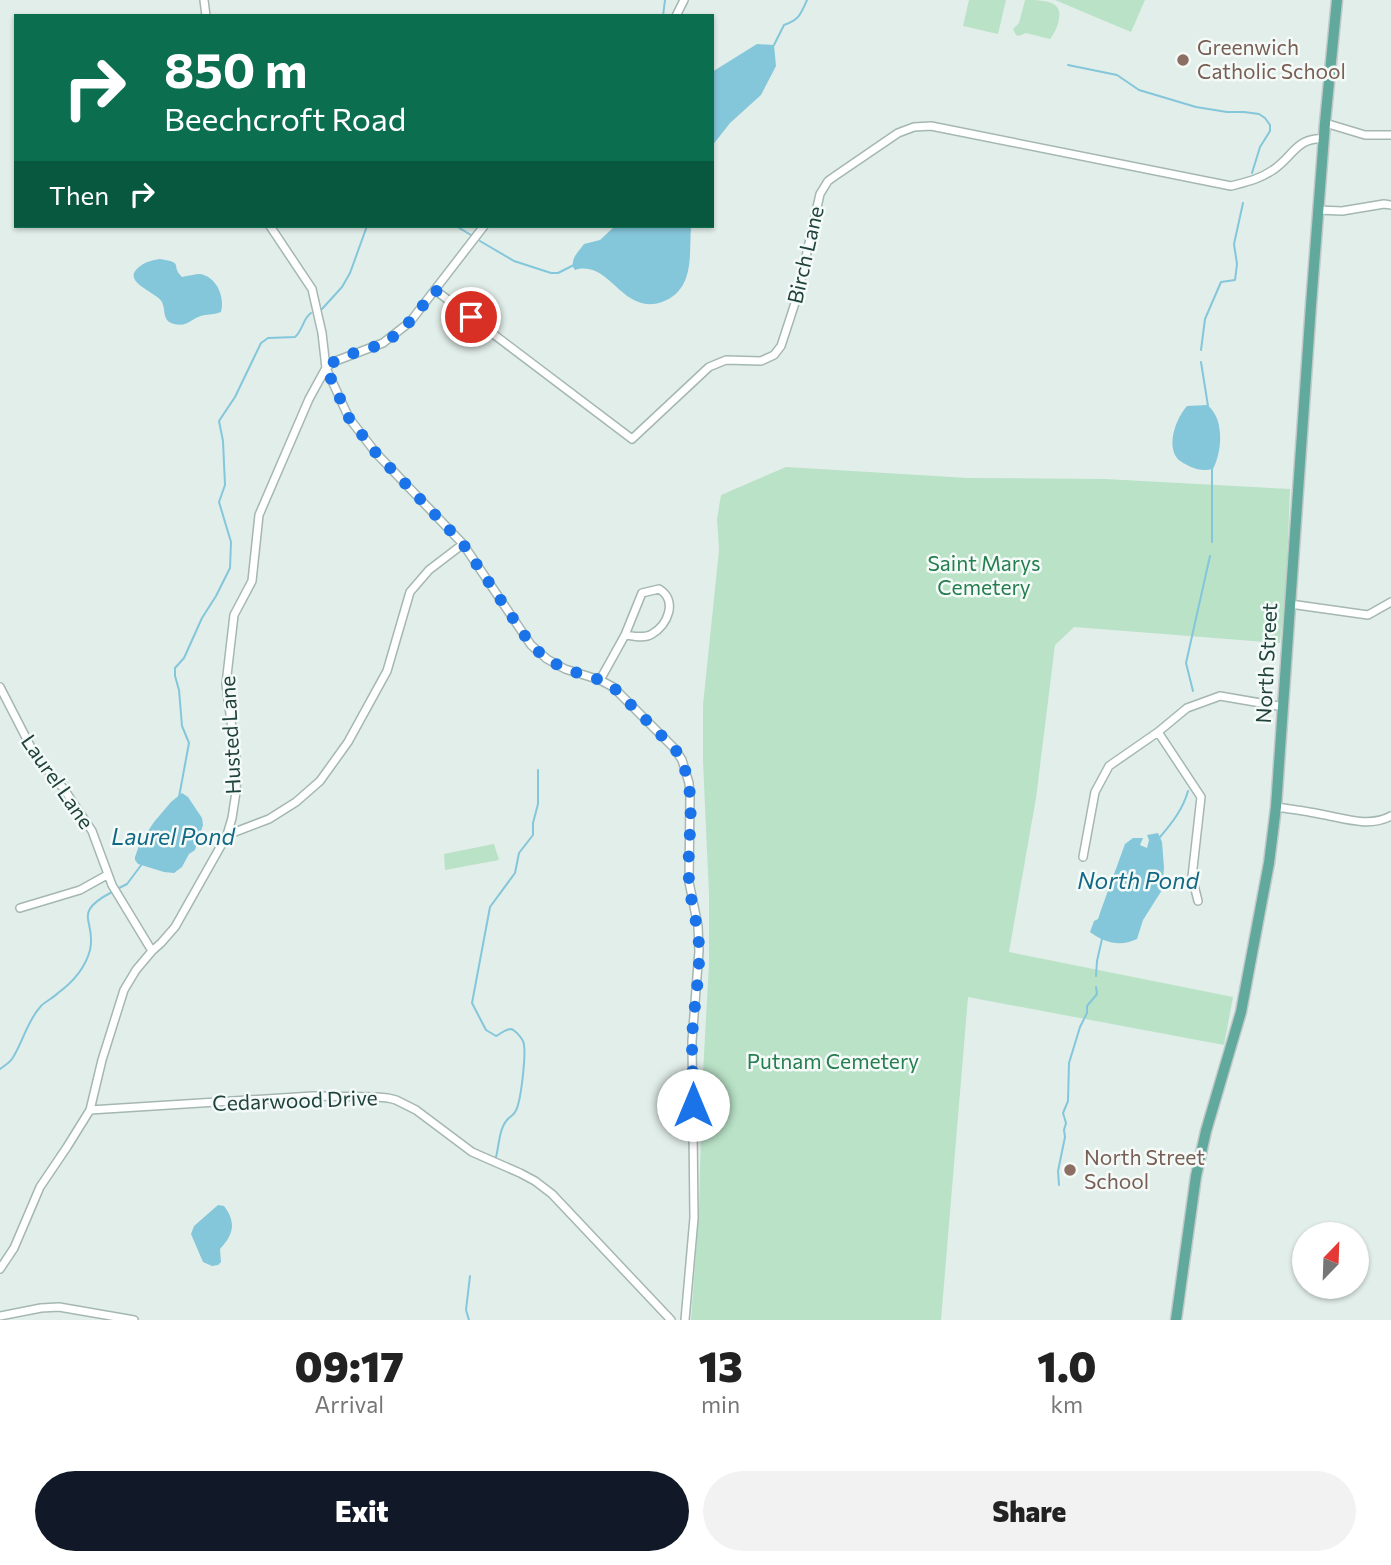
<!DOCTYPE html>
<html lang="en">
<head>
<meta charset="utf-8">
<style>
  body { margin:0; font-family:Commissioner,sans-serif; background:#f2f2f2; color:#222; height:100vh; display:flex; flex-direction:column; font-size:26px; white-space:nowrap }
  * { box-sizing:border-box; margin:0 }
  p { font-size:23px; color:#767676 }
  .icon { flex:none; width:38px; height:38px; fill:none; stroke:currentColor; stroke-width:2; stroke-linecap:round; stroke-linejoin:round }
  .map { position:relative; height:1320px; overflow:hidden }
  .panel { display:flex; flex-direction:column; background:#fff; flex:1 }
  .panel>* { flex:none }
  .hud { position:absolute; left:14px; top:14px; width:700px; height:214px; border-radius:0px; box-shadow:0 2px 5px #0004; background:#0b6e4f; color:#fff; overflow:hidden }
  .needle { width:46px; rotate:23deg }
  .fabs { position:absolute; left:1292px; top:1222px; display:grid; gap:14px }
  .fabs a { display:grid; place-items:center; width:77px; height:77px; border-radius:50%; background:#fff; box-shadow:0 2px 5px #0004; font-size:35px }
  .pin { position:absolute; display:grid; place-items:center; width:60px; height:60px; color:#fff; margin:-30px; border:4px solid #fff; border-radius:50%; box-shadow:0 2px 7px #0007 }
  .me { position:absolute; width:77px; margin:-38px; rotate:0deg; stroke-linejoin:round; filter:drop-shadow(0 0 5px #0008) }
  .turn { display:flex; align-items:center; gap:24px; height:147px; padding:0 35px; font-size:32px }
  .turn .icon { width:91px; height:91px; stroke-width:2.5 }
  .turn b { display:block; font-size:49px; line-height:60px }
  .then { display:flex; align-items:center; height:66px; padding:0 35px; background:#0003; gap:14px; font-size:26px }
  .eta { display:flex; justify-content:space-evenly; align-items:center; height:119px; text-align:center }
  .eta b { font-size:42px; font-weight:800; line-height:49px }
  .action { display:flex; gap:14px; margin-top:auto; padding:14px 35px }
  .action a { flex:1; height:80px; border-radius:42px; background:#111827; color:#fff; font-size:28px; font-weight:800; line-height:80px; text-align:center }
  .action a+a { background:#f2f2f2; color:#222 }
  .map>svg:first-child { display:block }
  .green { fill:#b9e2c7 }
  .water { fill:#84c6da }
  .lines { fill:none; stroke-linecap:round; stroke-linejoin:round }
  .stream { stroke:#84c6da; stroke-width:2 }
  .street-casing { stroke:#a4b7b2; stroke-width:10 }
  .primary-casing { stroke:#c1cac8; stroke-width:13 }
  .street { stroke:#fff; stroke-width:7 }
  .primary { stroke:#62a99d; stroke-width:10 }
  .route { stroke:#1a73e8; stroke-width:12; stroke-dasharray:0 21.6 }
  .education-dot { fill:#8d6e63; stroke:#f4faf7; stroke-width:2.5 }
  .labels { text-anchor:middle; stroke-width:5; stroke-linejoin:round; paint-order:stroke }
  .education-label { font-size:21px; fill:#785e54; stroke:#f4faf7; text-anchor:start }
  .street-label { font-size:21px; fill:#20423c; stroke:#f4faf7 }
  .park-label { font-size:21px; fill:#257e4f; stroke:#f4faf7 }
  .water-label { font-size:23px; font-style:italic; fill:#126986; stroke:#f4faf7 }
</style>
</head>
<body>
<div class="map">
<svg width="1391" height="1320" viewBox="0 0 1391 1320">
  <rect width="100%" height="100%" fill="#e2eeea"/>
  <path class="green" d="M969,0h37l-8,34 -35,-8z
    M1025,0c15,0 38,0 34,18 -1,8 -4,14 -9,21l-24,-6 -7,3 -3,-1 -3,-6 6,-6z
    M1055,0h90l-14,32z
    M786,467l182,11 137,1 185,10 -4,98 -6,56 -206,-16 -19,18 -19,153 -27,154 224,45 -9,48 -256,-48 -27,323h-250l8,-110 3,-119 7,-127v-70l-6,-133v-56l16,-155 -2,-31 4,-24z
    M494,844l5,16 -54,10 -1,-16z"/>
  <path class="water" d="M757,44l17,1 2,21 -15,29 -31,28 -18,23v-74z
    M615,226h76c-2,29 4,64 -29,76 -40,14 -52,-43 -87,-32 -7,-9 4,-19 9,-26l16,-4z
    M160,259c25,4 10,6 22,18 6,-1 13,-3 18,-3 17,3 25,23 21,38 -5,2 -10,2 -16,3 -12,1 -17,13 -31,9 -12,-3 -8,-13 -12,-22 -5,-10 -42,-20 -23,-35 6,-5 13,-7 21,-8z
    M1207,405c18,13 15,47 6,64 -8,2 -15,1 -22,-2 -5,-3 -11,-5 -14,-9 -11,-14 0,-41 10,-52z
    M182,793l6,4 14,21 1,7 -8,25 -6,4 -7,13 -8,6 -10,-1 -26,-8 -3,-4v-3l5,-14 14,-21 17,-20z
    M1158,833l4,9 2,26 -2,22 -19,30 -6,19c-17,8 -32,4 -47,-7l4,-11 4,-2 3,-9 24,-66 8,-6h10l-3,7 7,3 2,-8 -2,-5z
    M218,1205l6,1c13,17 9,29 -4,43l1,13 -3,3 -6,1 -9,-4 -12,-28 3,-8z"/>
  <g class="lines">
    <path class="stream" d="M663,16l2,-16
      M774,45l10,-20c15,-5 17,-11 23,-25
      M1068,65l49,10 22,15 57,17 31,5h17l15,2 6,4 5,7v6l-10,16 -8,26
      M456,226l15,9
      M480,241l34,20 37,12h7l16,-8
      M322,309l20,-22 8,-14 17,-47
      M1201,350l4,-31 16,-37 14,-2 2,-16 -3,-20 9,-41
      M1201,362l7,44
      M1212,542v-74
      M1193,691l-7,-28 24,-107
      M179,797l10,-54 -7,-17 -3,-36 -4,-14v-8l9,-10 18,-40 14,-22 14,-28 1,-26 -12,-40 6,-17 -2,-44 -4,-20 16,-24 26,-54 7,-5 27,-1c8,-7 8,-19 16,-24
      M1160,837c12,-14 23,-28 28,-46
      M117,889l10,-5 15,-20
      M1096,976l1,-15 5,-22
      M0,1069c4,-3 9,-6 12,-10 11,-17 15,-38 29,-53 5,-5 12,-8 17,-13 15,-11 27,-24 32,-43 7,-30 -20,-36 22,-58
      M496,1157c3,-11 3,-28 11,-37 2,-3 6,-4 8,-8 6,-8 12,-62 8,-71 -2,-4 -8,-11 -12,-12 -5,0 -11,5 -15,7l-10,-6 -14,-27 18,-96 25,-34 4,-20 14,-18v-12l5,-19v-34
      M1059,1185l-1,-14 7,-34 -1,-7 2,-7 -3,-10 5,-12 1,-38 11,-36 7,-14v-7l10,-12 -1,-7
      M469,1320l-3,-10 4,-34"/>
    <defs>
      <path id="street" d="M204,0l2,16
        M676,16l8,-16
        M1325,123l40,12h26
        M1318,210l24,1 42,-7 7,1
        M270,226l42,63 10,44 4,35 23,50 27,35 87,91 68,101 16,14 18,10 35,11 13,7 62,62 7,11 7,23 1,13 -1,86 9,44 1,25 -7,90 2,177 -9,102
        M435,290l197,149 77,-72 17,-7 35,1 13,-6 7,-9 16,-49 23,-103 8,-13 7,-5 63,-43 16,-6 17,-1 300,60c15,-4 29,-7 42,-16 20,-13 23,-33 51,-31
        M1290,604l78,11 23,-13
        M600,680l25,-45 17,-42 17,-4c19,11 9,36 -7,45 -8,5 -19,2 -27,1
        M0,687l36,70 28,32 28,42 20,54 40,66
        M1158,732l43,65 -9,80 6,24
        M1276,807c15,2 30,4 44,7 23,4 49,14 71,2
        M227,835l42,-16 27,-17 24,-21 28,-39 39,-71 23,-79 19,-22 34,-26
        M1083,857l12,-65 14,-26 49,-34 29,-24 33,-12 64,11
        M20,908l60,-18 27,-15
        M90,1110l223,-14 64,1 11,1 8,2 20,10 56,42 48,21 15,8 17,13 119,126
        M0,1269l14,-21 26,-61 27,-40 23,-37 12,-50 22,-70 12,-20 16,-19 9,-8 14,-16 52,-92 5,-17 4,-26 1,-26 -11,-82 8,-69 18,-34 7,-66 50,-116 17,-31 7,-6 50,-19 27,-21 74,-96
        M0,1316l41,-8 18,-1 75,13"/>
      <path id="primary" d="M1176,1320l20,-144 10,-45 35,-119 28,-149 7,-56 35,-502 14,-182 12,-123"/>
    </defs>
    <use href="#street" class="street-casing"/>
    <use href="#primary" class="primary-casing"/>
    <use href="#street" class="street"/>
    <use href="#primary" class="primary"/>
  </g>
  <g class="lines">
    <path class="route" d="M471,317l-36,-27c-16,20 -31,43 -54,54 -18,8 -41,10 -55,24l23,50 27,35 87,91 68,101 16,14 18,10 35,11 13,7 62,62c26,40 11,86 14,131 1,23 10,45 10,69 1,30 -6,61 -7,91 0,22 1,43 1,65"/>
  </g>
  <g class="education-dot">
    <circle cx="1183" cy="60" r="7"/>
    <circle cx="1070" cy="1170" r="7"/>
  </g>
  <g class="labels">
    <g class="education-label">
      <text x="1197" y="55">Greenwich<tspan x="1197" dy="24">Catholic School</tspan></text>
      <text x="1084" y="1165">North Street<tspan x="1084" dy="24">School</tspan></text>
    </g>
    <g class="street-label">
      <text transform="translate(806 255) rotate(-77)" y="7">Birch Lane</text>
      <text transform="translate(1267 663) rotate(-87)" y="7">North Street</text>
      <text transform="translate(231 735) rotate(-93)" y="7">Husted Lane</text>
      <text transform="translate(57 782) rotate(55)" y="7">Laurel Lane</text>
      <text transform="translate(295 1101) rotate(-2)" y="7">Cedarwood Drive</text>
    </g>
    <g class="park-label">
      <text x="984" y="571">Saint Marys<tspan x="984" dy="24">Cemetery</tspan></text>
      <text x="833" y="1069">Putnam Cemetery</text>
    </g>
    <g class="water-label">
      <text x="173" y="845">Laurel Pond</text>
      <text x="1138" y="889">North Pond</text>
    </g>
  </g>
</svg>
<div class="fabs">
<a><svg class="needle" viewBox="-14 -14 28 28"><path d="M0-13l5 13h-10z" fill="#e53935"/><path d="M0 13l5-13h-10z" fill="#767676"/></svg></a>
</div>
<div class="pin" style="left:471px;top:317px;background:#d93025"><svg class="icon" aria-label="arrive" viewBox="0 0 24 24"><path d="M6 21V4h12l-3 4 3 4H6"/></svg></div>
<svg class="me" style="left:693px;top:1105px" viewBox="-20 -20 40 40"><circle r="19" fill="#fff"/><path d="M0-13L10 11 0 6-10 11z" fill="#1a73e8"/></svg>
<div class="hud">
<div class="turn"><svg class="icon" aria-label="right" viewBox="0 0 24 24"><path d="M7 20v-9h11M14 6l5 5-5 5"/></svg><div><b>850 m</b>Beechcroft Road</div></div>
<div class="then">Then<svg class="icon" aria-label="right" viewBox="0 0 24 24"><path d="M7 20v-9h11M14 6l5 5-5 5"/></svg></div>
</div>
</div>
<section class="panel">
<div class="eta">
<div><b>09:17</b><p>Arrival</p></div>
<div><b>13</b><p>min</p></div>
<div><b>1.0</b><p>km</p></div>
</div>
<div class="action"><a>Exit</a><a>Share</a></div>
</section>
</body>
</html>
